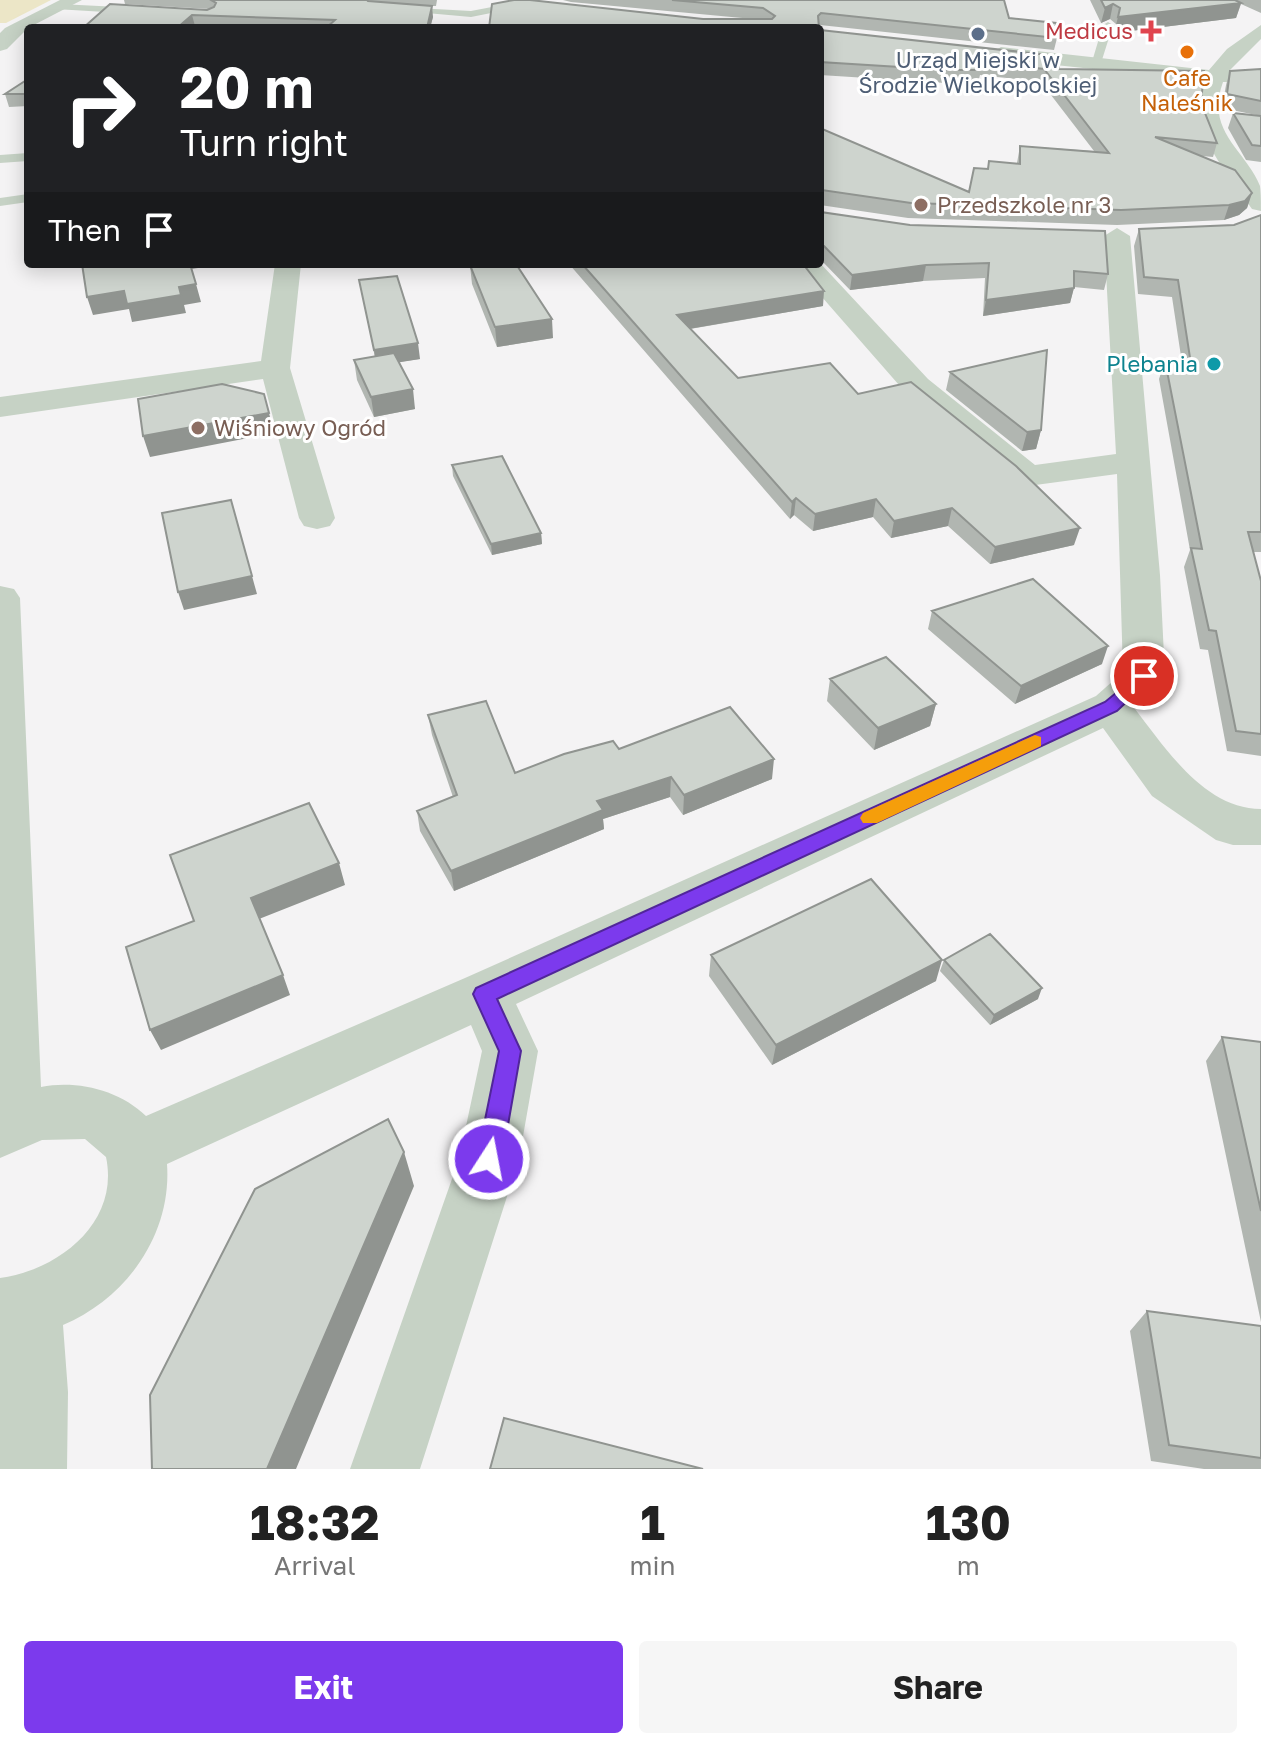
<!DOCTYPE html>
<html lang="en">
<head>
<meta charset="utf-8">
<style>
  body { margin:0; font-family:"Golos Text",sans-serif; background:#f6f6f6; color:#222; height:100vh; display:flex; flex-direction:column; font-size:30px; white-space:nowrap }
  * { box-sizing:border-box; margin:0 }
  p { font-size:26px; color:#767676 }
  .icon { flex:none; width:44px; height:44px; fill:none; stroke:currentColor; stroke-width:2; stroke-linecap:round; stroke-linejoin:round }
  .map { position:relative; height:1469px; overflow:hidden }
  .sheet { display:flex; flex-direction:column; background:#fff; flex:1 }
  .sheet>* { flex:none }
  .hud { position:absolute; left:24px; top:24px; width:800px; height:244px; border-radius:8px; box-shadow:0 4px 20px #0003; background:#202124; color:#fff; overflow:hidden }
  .pin { position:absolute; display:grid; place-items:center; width:68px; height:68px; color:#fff; margin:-34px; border:4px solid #fff; border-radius:50%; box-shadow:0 2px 8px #0007 }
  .me { position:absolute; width:88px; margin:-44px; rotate:11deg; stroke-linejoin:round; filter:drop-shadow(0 0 6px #0008) }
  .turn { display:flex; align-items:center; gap:28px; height:168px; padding:0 24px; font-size:36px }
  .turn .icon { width:104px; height:104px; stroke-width:2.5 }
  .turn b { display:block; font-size:56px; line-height:68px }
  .then { display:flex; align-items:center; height:76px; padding:0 24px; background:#0003; gap:16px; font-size:30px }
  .eta { display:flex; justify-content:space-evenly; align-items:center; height:136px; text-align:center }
  .eta b { font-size:48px; font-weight:700; line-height:56px }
  .cta { display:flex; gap:16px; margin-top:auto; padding:16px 24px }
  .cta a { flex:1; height:92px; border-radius:8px; background:#7c3aed; color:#fff; font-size:32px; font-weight:700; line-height:92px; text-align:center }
  .cta a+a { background:#f6f6f6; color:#222 }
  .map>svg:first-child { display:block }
  .green { fill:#ece6c7 }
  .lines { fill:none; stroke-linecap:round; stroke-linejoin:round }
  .lane { fill:#c6d2c5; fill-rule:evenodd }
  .street { fill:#c6d2c5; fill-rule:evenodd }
  .wall { fill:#b1b6b1 }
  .shaded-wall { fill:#909490 }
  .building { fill:#ced4ce; stroke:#909490; stroke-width:2 }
  .route { fill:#7c3aed; stroke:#51269a; stroke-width:2 }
  .slow { fill:#f59e0b }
  .health-dot { fill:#e0444e; stroke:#fff; stroke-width:3 }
  .service-dot { fill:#5c6f8a; stroke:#fff; stroke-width:3 }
  .food-dot { fill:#e8710a; stroke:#fff; stroke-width:3 }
  .education-dot { fill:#8d6e63; stroke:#fff; stroke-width:3 }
  .culture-dot { fill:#0f9aa8; stroke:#fff; stroke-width:3 }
  .labels { text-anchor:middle; stroke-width:6; stroke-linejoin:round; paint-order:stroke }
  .far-health-label { font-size:22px; fill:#be3a42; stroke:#fff; text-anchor:end }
  .far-service-label { font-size:22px; fill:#4e5e75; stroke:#fff }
  .far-food-label { font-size:22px; fill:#c56008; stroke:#fff }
  .far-education-label { font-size:22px; fill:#785e54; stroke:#fff; text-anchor:start }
  .far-culture-label { font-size:22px; fill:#0d838f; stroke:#fff; text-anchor:end }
</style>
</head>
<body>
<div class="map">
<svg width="1261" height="1469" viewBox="0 0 1261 1469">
  <rect width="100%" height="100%" fill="#f4f3f4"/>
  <path class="green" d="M0,0h51l-45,23h-6z"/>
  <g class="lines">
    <path class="lane" d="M518,2l4,5 -51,10 -78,-7 5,-3 73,4z
      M59,4l80,4 5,3 -5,3 -84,-5z
      M1108,22l5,3 -12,38 -10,2 12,-40z
      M28,153v8l-28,2v-8z
      M28,194v8l-28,4v-8z"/>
    <path class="street" d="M60,0h22l-54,28 -21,21 -7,2v-18l5,-5z
      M1261,25v14l-31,31h31v12h-38c-18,50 22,67 37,104 1,7 1,18 1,25l-9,-2c-25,-36 -67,-81 -48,-128l-203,-22 -10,-6 10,-6 208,23 18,-21z
      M1117,228l13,8 30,339 5,101 -30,33c31,40 70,100 126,100v36h-28l-17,-5 -64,-44 -49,-68 -587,276 22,47 -19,108 -99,310h-70l109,-310 23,-108 -11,-26 -304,139c5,70 -40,134 -104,161l5,67 -1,77h-67v-191c58,-8 120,-55 106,-121l-21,-18 -43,1 -42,18v-572l14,3 6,9 21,489c36,-7 78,3 105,29l319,-138 631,-282 27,-24 -6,-198 -89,12 -12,-3 -110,-90 -113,-129 27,-1 108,116 107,86 81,-11 -12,-218z
      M275,264h26l-11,104 45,150 -5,8 -13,3 -13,-3 -5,-8 -36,-139 -263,38v-20l261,-36z"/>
  </g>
  <path class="wall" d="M124,0h313l-1,6h-10l7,11 -3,11h-184l-51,-2 -3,2h-109l127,-19 -85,-5z
    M563,0h441l5,18 48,20 -3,12 -234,-25 -1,1 -116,-7h50l-182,-17z
    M1090,0h171v13l-20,-9 -5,14 -122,15 2,-9 -6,-5 -9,4z
    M820,30l239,39 142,34 16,40 -4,14 -11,-1 50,37 -5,15 -8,7 -15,5 -107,5 -209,-7 -88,-13 1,7 287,62 -4,16 -30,-3 -4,16 -87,13 2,-38 -62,3 -73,9 -28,-29h-2v-133l149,64 19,-23 29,-6 3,-17 74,5 -53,-69 -61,-7 -2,8h-32l-126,-8z
    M1261,69v47l-39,-8 4,-23 4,-14z
    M28,79v27l-19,1 -4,-13z
    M1233,113l28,3v46l-15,-2 -18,-32z
    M1261,215v337h-8l8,29v175l-34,-5 -19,-101 -8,-1 -16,-82 6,-17 -31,-171 6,-18 17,2 -10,-66 -34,-3 -4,-48 5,-17 95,-4z
    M569,264h234l20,42 -133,23 48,49 120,16 216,151 -84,19 -42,-38 -57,12 -18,-21 -60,14 -19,-16 -4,4z
    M470,265l83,73 -56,9 -25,-63z
    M359,280l61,79 -21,3 16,47 -41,8 -17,-37 -3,-20 21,-3z
    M950,372l91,58 -5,19 -14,2 -76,-61z
    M452,465l89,68 1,11 -50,11 -39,-79z
    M932,611l170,53 -87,40 -87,-75z
    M830,679l106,25 -6,22 -56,24 -47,-49z
    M428,715l87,58 104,-24 153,30 -89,36 -13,-18 -67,22 1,10 -150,62 -34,-60 -3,-20 36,-14 -21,-62z
    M711,955l225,26 -164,84 -63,-89z
    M944,960l94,39 -48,26 -50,-54z
    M1222,1037l39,5v280l-55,-261z
    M1147,1311l114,15v143h-57l-53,-8 -21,-130z"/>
  <path class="shaded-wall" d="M1241,3l-5,15 -122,15 4,-16z
    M1113,4l-3,15 -9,4 4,-15z
    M432,6l1,11 -3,11h-3z
    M192,15l3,11 -3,2h-15z
    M1252,193l-5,15 -8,7 -15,5 5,-15z
    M189,264h22l1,2 -21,3z
    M926,265l-3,16 -73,9 2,-15z
    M196,284l5,18 -17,3 2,8 -54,9 -3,-13 -36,6 -6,-18 37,-6z
    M1074,288l-4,15 -87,13 3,-16z
    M824,291l-1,15 -146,25v-16z
    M552,319l1,19 -56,9 -2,-20z
    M418,343l2,16 -44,7 -2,-16z
    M413,389l2,20 -41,8 -3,-20z
    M269,413l5,20 -124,24 -7,-21z
    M1041,430l-5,19 -14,2 5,-19z
    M796,498l-2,17 -4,4 2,-17z
    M876,499l-3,18 -60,14 2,-17z
    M952,508l-4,18 -57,12 3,-17z
    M1080,528l-6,17 -84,19 5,-17z
    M541,533l1,11 -50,11 -1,-11z
    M252,576l5,18 -73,16 -6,-18z
    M1108,646l-6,18 -87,40 6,-18z
    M936,704l-6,22 -56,24 4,-22z
    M774,759l-2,20 -89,36 1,-20z
    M671,777l-1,20 -67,22 1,10 -150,62 -3,-20 146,-70z
    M339,863l6,22 -86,34 -8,-21z
    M942,960l-6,21 -164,84 4,-20z
    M283,975l7,20 -129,55 -11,-20z
    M1042,988l-4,11 -48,26 4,-10z
    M404,1152l10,34 -118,283h-29z"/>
  <path class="building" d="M211,0h156l1,1 64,5 -5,22h-101l9,-8 -143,-5 -15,13h-94l27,-24 97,6 7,-3 2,-4z
    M514,0h16l173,19h69l3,-3 -12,-8 -91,-8h332l5,18 47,5 1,15 -236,-25 -3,3 1,12h-330l3,-24z
    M1101,0h134l6,3 -123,14 2,-9 -7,-4 -8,4z
    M820,30l238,26 1,13 145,2 -3,32 16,40 -62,-6 80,33 17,23 -7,8 -16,4 -108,5 -210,-7 -89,-13 -2,2v-64l149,64 5,-24 14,1 1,-8 31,3v-18l89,7 -65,-84 -61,-7 -3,8h-32l-128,-8z
    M1261,69v32l-34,-7 3,-23z
    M28,79v15h-23z
    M1233,113l28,3v30l-9,-1z
    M820,204l1,8 89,13 195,6 3,43 -34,-3v17l-88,12 3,-37 -63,2 -74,10 -28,-29h-4z
    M1261,215v317h-13l13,49v153l-25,-3 -20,-100 -7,-1 -18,-82 11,1 -37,-188 26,3 -13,-84 -34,-3 -5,-48 95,-4z
    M82,264h108l6,20 -17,3 2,8 -54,9 -3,-13 -37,6z
    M480,264h36l36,55 -57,8 -25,-62z
    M582,264h221l21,27 -147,24 61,63 92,-15 28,31 53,-12 105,84 64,62 -85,19 -43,-39 -58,13 -18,-22 -61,15 -19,-16 -4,4z
    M397,276l21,67 -44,7 -15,-70z
    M1047,350l-6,80 -14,2 -77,-60z
    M394,353l19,36 -42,8 -17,-37z
    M222,384l42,10 5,19 -126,23 -5,-37z
    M502,456l39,77 -50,11 -39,-79z
    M231,500l21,76 -74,16 -16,-79z
    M1033,579l75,67 -87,40 -89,-75z
    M886,657l50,47 -58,24 -48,-49z
    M486,701l29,72 49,-19 49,-13 6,8 111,-42 44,52 -90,36 -13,-18 -74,24 6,9 -152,61 -34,-60 40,-16 -29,-80z
    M309,803l30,60 -88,35 32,77 -133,55 -24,-83 68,-26 -24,-66z
    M871,879l71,81 -166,85 -65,-90z
    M990,934l52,54 -48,27 -50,-55z
    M1222,1037l39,5v169z
    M388,1119l16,33 -137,317h-115l-2,-74 105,-206z
    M1147,1311l114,15v132l-92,-13z
    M504,1418l199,51h-213z"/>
  <path class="route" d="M1144,670l9,6 -3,4 -33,31 -620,288 24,52 -19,108 -4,9 -9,3 -9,-3 -3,-9 22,-108 -26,-57 3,-6 629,-286z"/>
  <path class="slow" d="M1035,735l6,2v9l-164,77h-14l-3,-5 3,-5z"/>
  <path class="health-dot" d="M1147 19h8v8h8v8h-8v8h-8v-8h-8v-8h8z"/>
  <circle class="service-dot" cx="978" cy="34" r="8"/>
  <circle class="food-dot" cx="1187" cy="52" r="8"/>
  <g class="education-dot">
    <circle cx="921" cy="205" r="8"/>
    <circle cx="198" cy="428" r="8"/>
  </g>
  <circle class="culture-dot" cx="1214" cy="364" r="8"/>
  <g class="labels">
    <g class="far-health-label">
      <text x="1133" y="39">Medicus</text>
    </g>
    <g class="far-service-label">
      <text x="978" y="68">Urząd Miejski w<tspan x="978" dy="25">Środzie Wielkopolskiej</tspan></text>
    </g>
    <g class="far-food-label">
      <text x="1187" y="86">Cafe<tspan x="1187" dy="25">Naleśnik</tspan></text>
    </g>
    <g class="far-education-label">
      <text x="937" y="213">Przedszkole nr 3</text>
      <text x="214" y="436">Wiśniowy Ogród</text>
    </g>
    <g class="far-culture-label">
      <text x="1198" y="372">Plebania</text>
    </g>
  </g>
</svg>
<div class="pin" style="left:1144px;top:676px;background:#d93025"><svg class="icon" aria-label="arrive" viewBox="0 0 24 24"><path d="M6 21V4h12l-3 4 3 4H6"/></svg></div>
<svg class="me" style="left:489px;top:1159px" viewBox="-20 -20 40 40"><circle r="17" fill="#7c3aed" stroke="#fff" stroke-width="3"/><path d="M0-11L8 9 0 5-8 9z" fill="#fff"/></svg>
<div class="hud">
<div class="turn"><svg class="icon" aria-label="right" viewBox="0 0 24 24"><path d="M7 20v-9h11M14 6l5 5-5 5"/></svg><div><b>20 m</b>Turn right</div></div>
<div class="then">Then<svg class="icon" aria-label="arrive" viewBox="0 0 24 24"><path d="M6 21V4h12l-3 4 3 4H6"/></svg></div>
</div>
</div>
<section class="sheet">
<div class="eta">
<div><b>18:32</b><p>Arrival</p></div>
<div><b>1</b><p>min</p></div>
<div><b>130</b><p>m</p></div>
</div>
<div class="cta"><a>Exit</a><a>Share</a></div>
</section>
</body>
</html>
